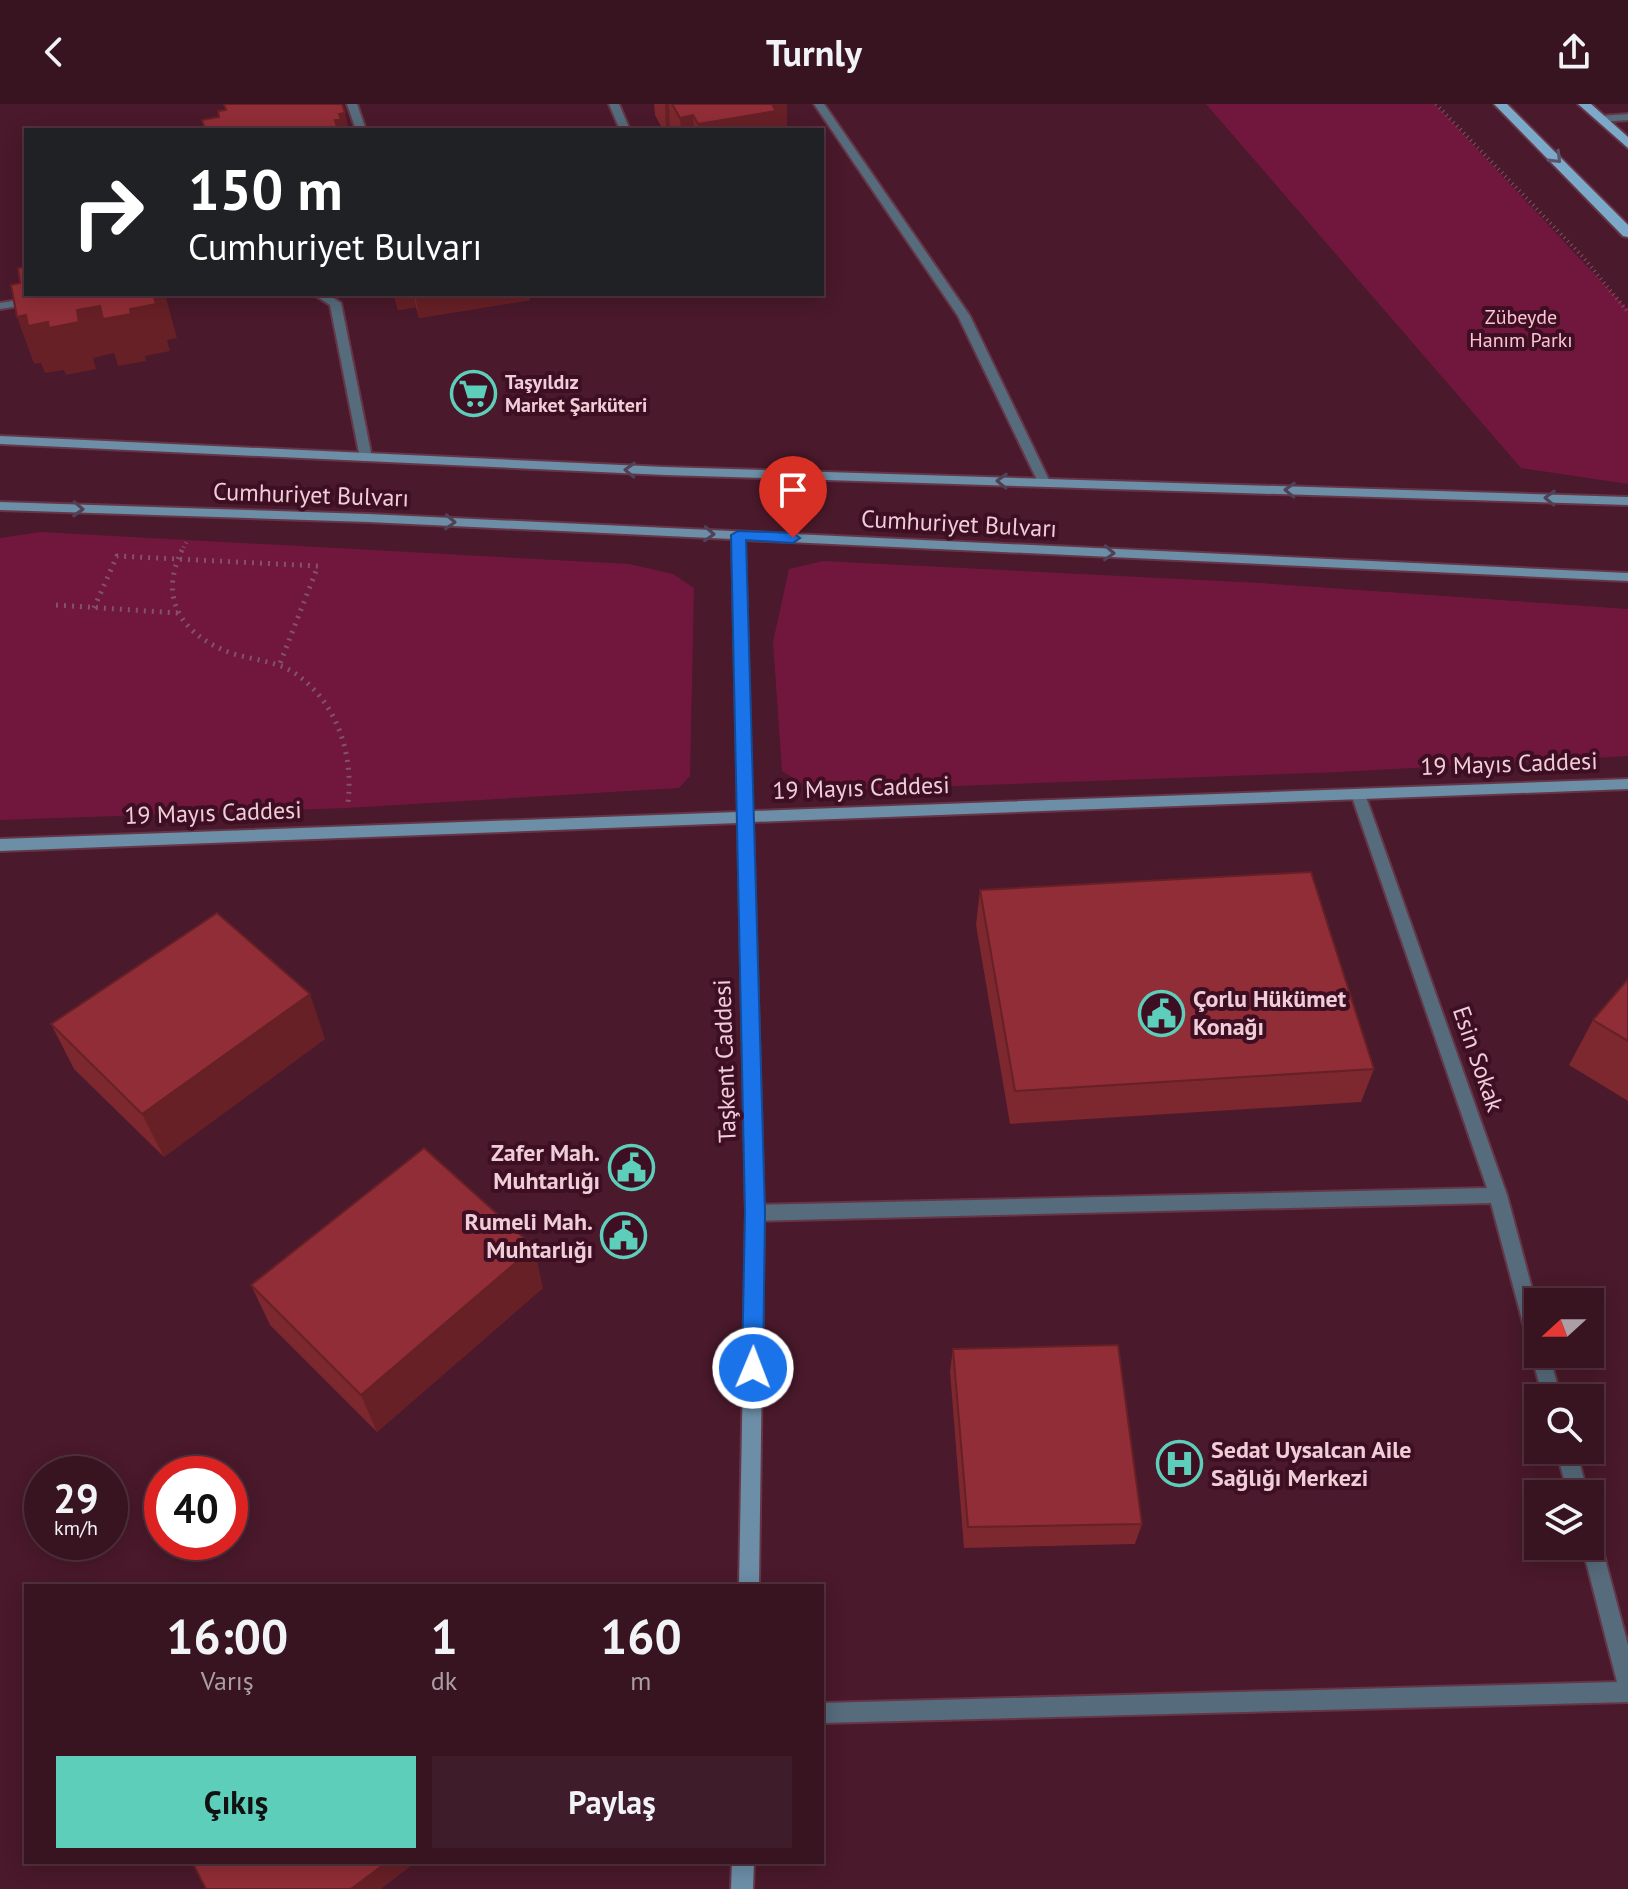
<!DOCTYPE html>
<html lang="tr">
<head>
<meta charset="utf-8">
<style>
  body { margin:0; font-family:"PT Sans",sans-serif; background:#3f1c29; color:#f1f3f6; height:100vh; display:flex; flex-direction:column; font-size:30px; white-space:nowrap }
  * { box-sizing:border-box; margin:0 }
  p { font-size:26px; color:#ab9ea5 }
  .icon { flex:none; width:44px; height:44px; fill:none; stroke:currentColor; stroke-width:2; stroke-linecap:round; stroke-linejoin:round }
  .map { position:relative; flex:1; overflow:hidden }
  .details { position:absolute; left:24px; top:1480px; width:800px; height:280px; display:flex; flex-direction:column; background:#381320; border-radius:0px; box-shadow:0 4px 20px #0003,0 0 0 2px #52323e }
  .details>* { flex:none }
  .guide { position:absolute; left:24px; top:24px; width:800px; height:168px; border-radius:0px; box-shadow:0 4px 20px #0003,0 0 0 2px #52323e; background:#202124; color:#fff; overflow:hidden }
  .needle { width:52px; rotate:249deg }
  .tools { position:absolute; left:1524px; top:1184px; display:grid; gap:16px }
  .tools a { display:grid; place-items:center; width:80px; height:80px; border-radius:0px; background:#381320; box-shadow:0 4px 20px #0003,0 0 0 2px #52323e; font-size:40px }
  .speed { position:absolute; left:24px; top:1352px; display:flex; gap:16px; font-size:40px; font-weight:700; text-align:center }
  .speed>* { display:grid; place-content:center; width:104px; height:104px; border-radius:50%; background:#381320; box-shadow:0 4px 20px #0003,0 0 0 2px #52323e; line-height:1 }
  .speed small { font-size:20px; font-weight:400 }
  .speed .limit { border:12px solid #d22; background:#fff; color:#111 }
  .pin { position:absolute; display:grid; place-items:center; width:68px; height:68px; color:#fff; margin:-82px -34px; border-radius:50% 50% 50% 0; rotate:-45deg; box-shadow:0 0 8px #0007 }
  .pin .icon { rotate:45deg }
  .me { position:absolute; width:88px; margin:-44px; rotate:1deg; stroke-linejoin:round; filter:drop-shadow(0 0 6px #0008) }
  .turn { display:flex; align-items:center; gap:28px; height:168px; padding:0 32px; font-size:36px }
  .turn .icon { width:104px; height:104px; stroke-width:2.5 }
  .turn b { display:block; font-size:56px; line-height:68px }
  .eta { display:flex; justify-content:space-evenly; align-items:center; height:136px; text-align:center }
  .eta b { font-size:48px; font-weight:700; line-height:56px }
  .action { display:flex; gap:16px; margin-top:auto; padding:16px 32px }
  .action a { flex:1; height:92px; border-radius:0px; background:#5dceb9; color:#111; font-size:32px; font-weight:700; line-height:92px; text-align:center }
  .action a+a { background:#3f1c29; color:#f1f3f6 }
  header { display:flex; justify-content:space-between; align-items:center; height:104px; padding:0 32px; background:#381320; font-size:36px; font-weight:700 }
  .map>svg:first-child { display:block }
  .green { fill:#71173e }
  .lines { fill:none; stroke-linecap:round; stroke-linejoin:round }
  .lane-casing { stroke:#643647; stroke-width:4 }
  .street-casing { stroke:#643647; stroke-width:4 }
  .secondary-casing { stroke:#643647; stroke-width:4 }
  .primary-casing { stroke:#643647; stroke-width:4 }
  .path-far1 { stroke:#805464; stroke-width:4; stroke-dasharray:1 4; stroke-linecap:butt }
  .path { stroke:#805464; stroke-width:5; stroke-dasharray:2 6; stroke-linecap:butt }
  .lane { fill:#566b7b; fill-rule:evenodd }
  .street { fill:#566b7b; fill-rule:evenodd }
  .secondary { fill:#6c8ea7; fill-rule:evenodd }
  .primary { fill:#7da9c9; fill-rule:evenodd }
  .wall { fill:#7d272e }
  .shaded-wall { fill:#662026 }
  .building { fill:#912d36; stroke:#662026; stroke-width:2 }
  .oneway { stroke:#5a546d }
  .oneway2 { stroke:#504157 }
  .route { fill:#1a73e8; stroke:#114b97; stroke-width:2 }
  .labels { text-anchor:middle; stroke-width:8; stroke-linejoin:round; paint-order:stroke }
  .far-park-label { font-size:20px; fill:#fbc4d4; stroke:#3e0e22 }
  .far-poi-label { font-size:20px; font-weight:bold; fill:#efced8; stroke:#3e0e22; text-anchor:start }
  .street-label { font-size:24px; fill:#efced8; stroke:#3e0e22 }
  .poi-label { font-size:24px; font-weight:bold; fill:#efced8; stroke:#3e0e22; text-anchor:start }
</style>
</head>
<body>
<header><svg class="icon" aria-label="back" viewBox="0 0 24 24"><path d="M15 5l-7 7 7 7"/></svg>Turnly<svg class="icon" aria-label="share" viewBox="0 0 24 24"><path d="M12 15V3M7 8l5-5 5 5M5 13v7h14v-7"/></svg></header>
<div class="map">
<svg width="1628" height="1785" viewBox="0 0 1628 1785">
  <rect width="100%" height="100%" fill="#4a192b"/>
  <path class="green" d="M1206,0h229l193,206v174l-107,-16z
    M41,428l588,32 44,10 21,14 -4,188 -11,12 -332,20 -347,12v-282z
    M823,457l437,22 368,26v147l-288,16 -526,19 -32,-20 -9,-129 16,-73z"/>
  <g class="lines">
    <defs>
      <path id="lane" d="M347,0h10l9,26h-10z
        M609,0h10l11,26h-10z
        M55,190h28l-6,3 -77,12v-6z
        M313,190h14l14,9 31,155 -2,3h-8l-2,-3 -30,-153z"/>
      <path id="street" d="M814,0h10l146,212 80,166 -2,3 -4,1 -6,-4 -80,-166z
        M1628,10v6l-27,2 -5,-3 5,-3z
        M1358,685l7,5 142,401 31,116v43h11l12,44h-18l-52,-195 -736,18 -6,-3 -3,-5 3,-5 6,-3 732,-17 -136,-394z
        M1556,1346h20l12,44h-20z
        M1590,1426l7,3 3,7 28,105v57l-806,21v-20l795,-21 -35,-136h8z"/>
      <path id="secondary" d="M0,332l665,31 963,30v8l-963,-30 -665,-31z
        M0,398l368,12 1260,59v8l-883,-41 7,271 876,-32v10l-875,33 11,391 -5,373h-20l7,-373 -8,-390 -738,28v-12l738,-27 -6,-273 -364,-17 -368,-12z
        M732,1758h22l-1,27h-22z"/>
      <path id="primary" d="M1494,0h13l121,121v12l-5,-1z
        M1578,0h13l37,33v11z"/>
    </defs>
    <use href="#lane" class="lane-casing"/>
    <use href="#street" class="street-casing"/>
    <use href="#secondary" class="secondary-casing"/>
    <use href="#primary" class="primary-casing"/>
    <path class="path-far1" d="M1436,0l147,153 45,55
      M181,448l6,-11"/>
    <path class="path" d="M182,446c-25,51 2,87 52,104 20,6 41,7 59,18 43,28 61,81 55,130
      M56,501l122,8
      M94,504l23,-52 201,10 -39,100"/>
    <use href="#lane" class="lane"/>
    <use href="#street" class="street"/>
    <use href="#secondary" class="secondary"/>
    <use href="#primary" class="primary"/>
  </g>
  <path class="wall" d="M654,0h133v26h-124l-8,-15z
    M394,190h135l1,6 -111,18 -3,-11 -18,3z
    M980,786l394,179 -13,33 -351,22 -34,-199z
    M1628,875v122l-59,-36 24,-45z
    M51,920l274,15 -161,118 -90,-88z
    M251,1181l292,3 -166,144 -107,-107z
    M953,1245l189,175 -7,20 -171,4 -14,-177z"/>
  <path class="shaded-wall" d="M665,0h4l1,26h-4z
    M771,0h16v26h-88l-1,-6z
    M345,9l4,17h-12l-2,-10 4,-6z
    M693,11l1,15h-13l-1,-12z
    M153,190h12l12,44 -10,2 3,11 -25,5 1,5 -28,5 -4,-13 -21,5 3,11 -30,6 -2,-5 -19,3 -4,-10 -7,1 -17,-47 60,-7 23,-4 30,3z
    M395,190h19l2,13 -18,3z
    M415,190h114l1,6 -111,18z
    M310,890l15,45 -161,118 -22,-43z
    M534,1143l9,41 -166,144 -16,-37z
    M387,1758h29l-35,27h-30z"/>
  <path class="building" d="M224,0h118l3,9 -6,1 2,6h-6l2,7 11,3h-143l-3,-10 17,-3 -1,-6 8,-1z
    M672,0h100l4,7 -78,13 -5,-9 -13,3z
    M26,163v27h127l3,10 -26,5 1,5 -28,5 -3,-13 -23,4 2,12 -30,6 -1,-6 -20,4 -2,-11 -9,2 -6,-32 9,-2 -2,-15z
    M1311,768l63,197 -359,22 -35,-201z
    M217,809l93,81 -168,120 -91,-90z
    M1628,875v62l-35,-21z
    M424,1044l110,99 -173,148 -110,-110z
    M1118,1241l24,179 -174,3 -15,-178z
    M192,1758h195l-36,27h-145z"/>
  <defs><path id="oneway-chevron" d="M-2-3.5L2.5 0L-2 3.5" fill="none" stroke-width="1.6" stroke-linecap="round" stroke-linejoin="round" transform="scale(2)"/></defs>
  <use class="oneway" href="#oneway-chevron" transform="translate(1556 54) rotate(45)"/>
  <g class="oneway2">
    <use href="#oneway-chevron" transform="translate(630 366) rotate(-178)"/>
    <use href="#oneway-chevron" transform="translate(1002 377) rotate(-178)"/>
    <use href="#oneway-chevron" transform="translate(1290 386) rotate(-178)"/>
    <use href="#oneway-chevron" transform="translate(1550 394) rotate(-178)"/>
    <use href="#oneway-chevron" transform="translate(78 405) rotate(2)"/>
    <use href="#oneway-chevron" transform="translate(450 418) rotate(3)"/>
    <use href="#oneway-chevron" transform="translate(709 430) rotate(3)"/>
    <use href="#oneway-chevron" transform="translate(1109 449) rotate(3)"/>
  </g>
  <path class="route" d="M738,427l55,2 7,5 -7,5 -47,-3 19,673 -2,155 -3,7 -7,3 -8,-3 -3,-7 3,-155 -14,-678z"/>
  <defs>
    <symbol id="supermarket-ring" viewBox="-11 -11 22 22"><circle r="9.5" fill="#3e0e22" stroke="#5dceb9" stroke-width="1.5"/><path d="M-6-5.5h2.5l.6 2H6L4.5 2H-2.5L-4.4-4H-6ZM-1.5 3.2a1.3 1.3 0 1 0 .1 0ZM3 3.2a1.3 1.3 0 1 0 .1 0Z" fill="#5dceb9"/></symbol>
    <symbol id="civic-ring" viewBox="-11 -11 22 22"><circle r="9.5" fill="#3e0e22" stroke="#5dceb9" stroke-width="1.5"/><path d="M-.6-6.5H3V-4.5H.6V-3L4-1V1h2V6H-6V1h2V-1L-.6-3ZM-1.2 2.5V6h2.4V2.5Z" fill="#5dceb9"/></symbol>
    <symbol id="hospital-ring" viewBox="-11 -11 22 22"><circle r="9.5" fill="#3e0e22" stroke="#5dceb9" stroke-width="1.5"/><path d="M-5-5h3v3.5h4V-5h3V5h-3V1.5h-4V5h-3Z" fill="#5dceb9"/></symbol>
  </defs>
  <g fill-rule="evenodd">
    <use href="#supermarket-ring" x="448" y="264" width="51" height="51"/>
    <use href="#civic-ring" x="1136" y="884" width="51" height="51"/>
    <use href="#civic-ring" x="606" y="1038" width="51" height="51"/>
    <use href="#civic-ring" x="598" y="1106" width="51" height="51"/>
    <use href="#hospital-ring" x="1154" y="1334" width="51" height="51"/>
  </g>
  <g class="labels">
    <g class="far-park-label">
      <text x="1521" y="220">Zübeyde<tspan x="1521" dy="23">Hanım Parkı</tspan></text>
    </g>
    <g class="far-poi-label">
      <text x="505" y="285">Taşyıldız<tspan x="505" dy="23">Market Şarküteri</tspan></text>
    </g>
    <g class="street-label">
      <text transform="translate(311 391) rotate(2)" y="8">Cumhuriyet Bulvarı</text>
      <text transform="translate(959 420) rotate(3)" y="8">Cumhuriyet Bulvarı</text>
      <text transform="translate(1509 660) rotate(-2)" y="8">19 Mayıs Caddesi</text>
      <text transform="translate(861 684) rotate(-2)" y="8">19 Mayıs Caddesi</text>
      <text transform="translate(213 709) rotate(-2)" y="8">19 Mayıs Caddesi</text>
      <text transform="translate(1478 955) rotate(71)" y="8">Esin Sokak</text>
      <text transform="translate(725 957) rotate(-92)" y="8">Taşkent Caddesi</text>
    </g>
    <g class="poi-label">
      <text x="1193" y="903">Çorlu Hükümet<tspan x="1193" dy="28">Konağı</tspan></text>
      <text x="600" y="1057" text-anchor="end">Zafer Mah.<tspan x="600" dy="28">Muhtarlığı</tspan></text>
      <text x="593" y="1126" text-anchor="end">Rumeli Mah.<tspan x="593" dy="28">Muhtarlığı</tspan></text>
      <text x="1211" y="1354">Sedat Uysalcan Aile<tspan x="1211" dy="28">Sağlığı Merkezi</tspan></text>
    </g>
  </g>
</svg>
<div class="tools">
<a><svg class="needle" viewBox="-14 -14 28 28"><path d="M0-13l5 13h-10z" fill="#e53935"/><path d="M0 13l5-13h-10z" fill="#ab9ea5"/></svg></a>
<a><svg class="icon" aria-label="search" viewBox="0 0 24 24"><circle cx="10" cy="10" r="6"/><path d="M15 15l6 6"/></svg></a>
<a><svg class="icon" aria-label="layers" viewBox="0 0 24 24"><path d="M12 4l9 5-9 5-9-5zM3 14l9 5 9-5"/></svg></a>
</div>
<div class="speed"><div>29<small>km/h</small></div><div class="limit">40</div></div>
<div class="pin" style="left:793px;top:434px;background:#d93025"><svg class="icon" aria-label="arrive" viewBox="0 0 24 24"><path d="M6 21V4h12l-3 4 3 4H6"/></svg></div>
<svg class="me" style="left:753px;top:1264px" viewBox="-20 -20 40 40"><circle r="17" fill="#1a73e8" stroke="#fff" stroke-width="3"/><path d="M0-11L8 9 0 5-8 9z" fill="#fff"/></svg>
<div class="guide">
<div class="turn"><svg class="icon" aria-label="right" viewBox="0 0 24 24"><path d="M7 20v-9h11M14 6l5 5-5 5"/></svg><div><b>150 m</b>Cumhuriyet Bulvarı</div></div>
</div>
<section class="details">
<div class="eta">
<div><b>16:00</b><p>Varış</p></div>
<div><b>1</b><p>dk</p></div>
<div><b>160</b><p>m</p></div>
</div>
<div class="action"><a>Çıkış</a><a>Paylaş</a></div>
</section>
</div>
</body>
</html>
